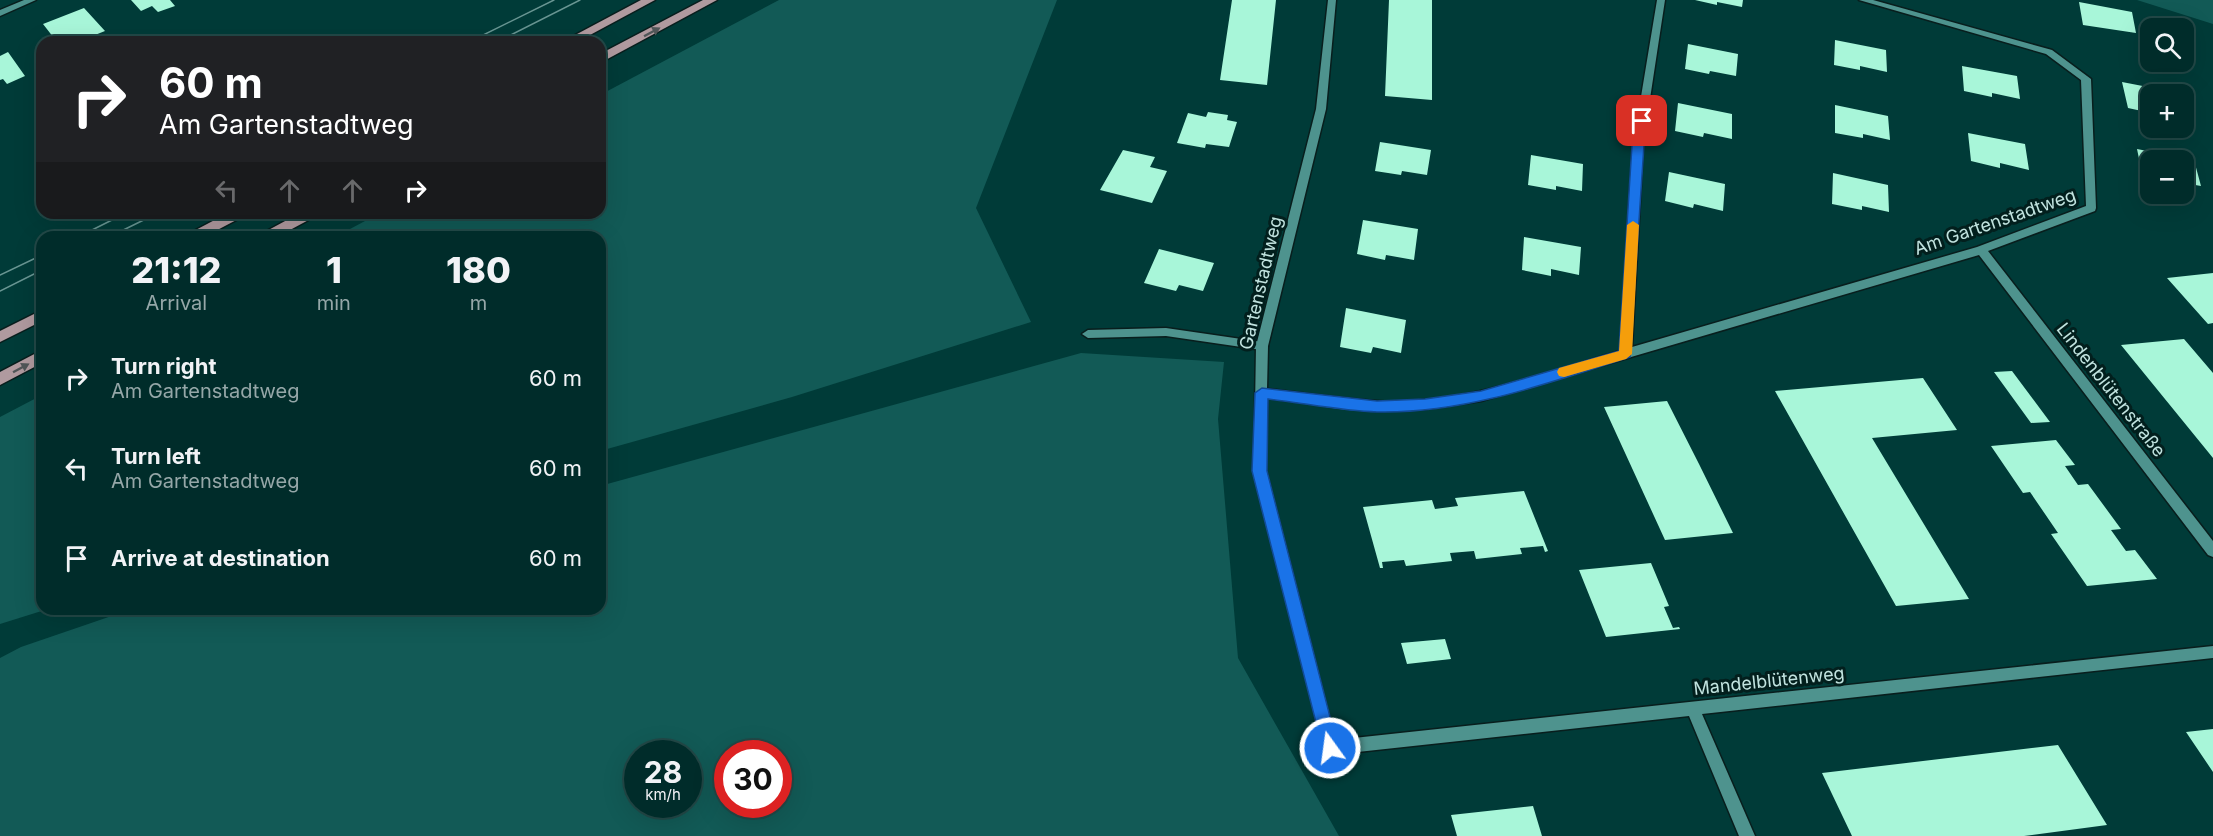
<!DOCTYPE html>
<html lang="en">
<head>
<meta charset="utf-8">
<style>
  body { margin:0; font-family:Inter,sans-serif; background:#0a3432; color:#f1f3f6; height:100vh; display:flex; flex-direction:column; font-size:22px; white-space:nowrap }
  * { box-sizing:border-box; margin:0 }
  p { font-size:20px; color:#95a7a8 }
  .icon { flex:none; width:33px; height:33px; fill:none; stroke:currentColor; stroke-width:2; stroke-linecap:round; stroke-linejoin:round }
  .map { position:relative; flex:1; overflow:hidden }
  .side { position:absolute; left:36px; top:231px; width:570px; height:384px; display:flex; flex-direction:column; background:#002c2a; border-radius:18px; box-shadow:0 6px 24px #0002,0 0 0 2px #224847 }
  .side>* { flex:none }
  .top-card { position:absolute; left:36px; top:36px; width:570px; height:183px; border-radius:18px; box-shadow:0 6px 24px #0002,0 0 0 2px #224847; background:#202124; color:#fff; overflow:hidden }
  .controls { position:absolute; left:2140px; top:18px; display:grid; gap:12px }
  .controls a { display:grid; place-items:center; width:54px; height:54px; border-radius:12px; background:#002c2a; box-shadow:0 6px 24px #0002,0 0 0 2px #224847; font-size:30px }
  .speed { position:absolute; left:624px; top:740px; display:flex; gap:12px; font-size:30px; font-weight:700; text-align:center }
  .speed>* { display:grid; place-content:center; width:78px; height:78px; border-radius:50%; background:#002c2a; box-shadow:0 6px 24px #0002,0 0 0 2px #224847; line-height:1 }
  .speed small { font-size:15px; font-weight:400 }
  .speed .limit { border:9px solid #d22; background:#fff; color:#111 }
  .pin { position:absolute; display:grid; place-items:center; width:51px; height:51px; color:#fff; margin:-26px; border-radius:12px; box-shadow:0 3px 9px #0006 }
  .me { position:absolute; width:66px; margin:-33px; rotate:346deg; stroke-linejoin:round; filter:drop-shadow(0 0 4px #0008) }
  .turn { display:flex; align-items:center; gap:21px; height:126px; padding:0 24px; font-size:27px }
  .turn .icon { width:78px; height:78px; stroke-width:2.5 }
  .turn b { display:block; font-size:42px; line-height:51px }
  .lanes { display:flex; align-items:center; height:57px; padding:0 24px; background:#0003; justify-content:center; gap:30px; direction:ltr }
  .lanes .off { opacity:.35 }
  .eta { display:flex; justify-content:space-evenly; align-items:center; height:102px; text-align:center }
  .eta b { font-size:36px; font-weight:800; line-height:42px }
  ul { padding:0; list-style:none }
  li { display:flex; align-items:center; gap:18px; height:90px; padding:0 24px }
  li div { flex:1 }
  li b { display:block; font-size:22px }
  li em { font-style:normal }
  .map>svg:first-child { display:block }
  .green { fill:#125a56; fill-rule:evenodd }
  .building { fill:#a8f6d9 }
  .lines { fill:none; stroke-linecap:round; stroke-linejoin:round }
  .service-casing { stroke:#081e1d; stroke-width:3 }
  .minor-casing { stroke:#081e1d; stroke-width:3 }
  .primary-casing { stroke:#081e1d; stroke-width:3 }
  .service { fill:#4e938e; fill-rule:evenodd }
  .minor { fill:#4e938e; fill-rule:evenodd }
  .primary { fill:#b09a9f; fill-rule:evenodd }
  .tram { stroke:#699693; stroke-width:1.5 }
  .oneway { fill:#505658 }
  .route { fill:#1a73e8; stroke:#114b97; stroke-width:1.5 }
  .slow { fill:#f59e0b }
  .labels { text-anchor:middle; stroke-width:6; stroke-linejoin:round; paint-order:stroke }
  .street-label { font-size:18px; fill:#c1e3df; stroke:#021f1d }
</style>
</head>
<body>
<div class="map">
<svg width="2213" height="836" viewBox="0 0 2213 836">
  <rect width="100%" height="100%" fill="#003b38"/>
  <path class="green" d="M779,0h278l-81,208 55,114 -239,75 -192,54v-214h-265l45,-24h220v-118z
    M2137,0h76v24z
    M1081,353l143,9 -6,57 20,239 101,178h-1339v-178l21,-11 111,-38h468v-123zM638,753h50v51h-50zM728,753h50v51h-50z
    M42,395v214h6l-48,15v-207z"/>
  <path class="building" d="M131,0h39l5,6 -17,6 -6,-6 -11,5z
    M1232,0h44l-9,85 -47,-5z
    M1389,0h43v100l-47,-4z
    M1695,0h48l-1,7 -25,-5v3z
    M2079,2l53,10 4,21 -53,-8z
    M84,8l21,23 -20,8 2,3h-30l-14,-18z
    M1835,40l51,10 1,22 -27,-6v4l-26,-5z
    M1688,44l50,10 -2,22 -26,-5 -1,3 -24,-5z
    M8,52l17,24 -18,8 -4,-5 -3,1v-24z
    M1962,66l55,10 3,23 -28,-6v4l-28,-6z
    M2122,82l57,11v1h-28v19l-23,-5z
    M1678,103l54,11v25l-28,-6 -1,4 -28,-6z
    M1835,105l53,11 2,24 -27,-6v4l-28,-5z
    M1208,112l20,3 -1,5 10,2 -8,25 -23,-3 -1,4 -28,-5 11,-30 18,4z
    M1968,133l57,11 4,26 -29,-7v5l-29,-7z
    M1380,142l51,8 -4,25 -25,-4 -1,4 -26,-4z
    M2137,149l57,11 7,26 -17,-3v-23h-33v19l-8,-1z
    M1123,150l32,7 -5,10 17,4 -15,32 -52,-13z
    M1531,155l52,9 -1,27 -26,-5v4l-28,-5z
    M1669,172l56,12 -2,27 -29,-7 -1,4 -28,-7z
    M1833,173l55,12 1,27 -27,-6v4l-30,-6z
    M1363,220l55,9 -4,31 -28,-5 -1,5 -28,-6z
    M1524,237l57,10 -2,28 -28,-6v7l-29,-6z
    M1159,249l55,14 -11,28 -24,-6 -3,6 -32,-8z
    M2213,273v50l-5,1 -41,-46z
    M1346,308l60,12 -5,33 -28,-6 -2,6 -31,-6z
    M2184,339l29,34v85l-92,-113z
    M2012,371l38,51 -19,1 -37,-51z
    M1923,378l34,52 -85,8 97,161 -73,7 -121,-215z
    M1667,401l32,63 34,69 -68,7 -61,-133z
    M2056,440l19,25 -10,1 13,19 10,-1 33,45 -10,1 15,21 9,-1 22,29 -70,7 -36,-52 7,-1 -28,-41 -7,1 -32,-47z
    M1524,491l24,60 -3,1 -2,-6 -23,2 2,6 -46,5 -2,-8 -24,2 2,8 -46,5 -2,-6 -22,2 1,6h-3l-17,-61 69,-7 3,9 23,-3 -3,-8z
    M1651,563l18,43 -5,1 9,21 6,-1 1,2 -74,8 -27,-67z
    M1445,639l6,20 -44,5 -6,-21z
    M2213,729v43l-27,-40z
    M2058,745l49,80 -83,11h-172l-30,-63z
    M1533,806l9,30h-85l-6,-21z"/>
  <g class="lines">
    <defs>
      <path id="service" d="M1166,328l96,14 6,4 -6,4 -96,-14 -78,2 -6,-4 6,-4z"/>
      <path id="minor" d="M24,0h12l-36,16v-6z
        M1328,0h8l-10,109 -58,237 -1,43c36,4 73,10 109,12 84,5 165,-27 244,-50l13,-206 24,-145h8l-22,145 -11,202 345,-100 109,-41 -5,-126 -35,-26 -187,-54h14l179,50 39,29 5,129 -1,3 -107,40 225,290v16l-5,-2 -229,-300 -498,146 -56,8 -48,2 -110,-13 -1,73 69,269 878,-94v12l-511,56 53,122h-16l-50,-120 -359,39 -5,-2 -71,-282 2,-125 60,-237z"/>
      <path id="primary" d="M641,0h14l-78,42h-15z
        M703,0h14l-117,63v-9z
        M228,213h18l-2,3 -40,21h-18l2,-3z
        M300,213h18l-2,3 -39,21h-18l2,-3z
        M42,310v11l-42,21v-11z
        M42,350v13l-42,22v-13z"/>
    </defs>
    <use href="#service" class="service-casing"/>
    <use href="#minor" class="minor-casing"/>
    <use href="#primary" class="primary-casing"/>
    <use href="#service" class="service"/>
    <use href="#minor" class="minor"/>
    <use href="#primary" class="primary"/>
    <path class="tram" d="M469,42l85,-42
      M497,42l83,-42
      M78,237l48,-24
      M109,237l49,-24
      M0,275l42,-20
      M0,291l42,-21"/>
  </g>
  <defs><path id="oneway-solid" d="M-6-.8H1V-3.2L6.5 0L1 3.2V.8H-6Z" transform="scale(1.5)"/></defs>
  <g class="oneway">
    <use href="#oneway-solid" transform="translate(652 32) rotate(-28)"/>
    <use href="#oneway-solid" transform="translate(21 368) rotate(-28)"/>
  </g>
  <path class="route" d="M1642,117l5,4 -3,24 -14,212c-81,26 -166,57 -253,55 -36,-1 -73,-9 -109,-13l-1,72 71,277 -2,6 -6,2 -6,-2 -72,-283 3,-78 7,-5 115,13 48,-2 56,-8 138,-40 13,-206 4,-24z"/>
  <path class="slow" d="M1633,221l6,4 -7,129 -6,5 -62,18 -5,-1 -2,-4 2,-4 60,-17 8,-126z"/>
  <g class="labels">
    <g class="street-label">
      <text transform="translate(1995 222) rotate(-19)" y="6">Am Gartenstadtweg</text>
      <text transform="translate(1261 283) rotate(-77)" y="6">Gartenstadtweg</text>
      <text transform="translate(2111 390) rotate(52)" y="6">Lindenblütenstraße</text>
      <text transform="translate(1769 681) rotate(-6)" y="6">Mandelblütenweg</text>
    </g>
  </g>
</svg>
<div class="controls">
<a><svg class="icon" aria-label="search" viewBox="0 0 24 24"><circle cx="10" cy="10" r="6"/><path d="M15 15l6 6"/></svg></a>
<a>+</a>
<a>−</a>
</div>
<div class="speed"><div>28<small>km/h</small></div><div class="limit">30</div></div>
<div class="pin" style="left:1642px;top:121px;background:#d93025"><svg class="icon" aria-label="arrive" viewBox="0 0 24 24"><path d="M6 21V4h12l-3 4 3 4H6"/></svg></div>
<svg class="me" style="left:1330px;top:748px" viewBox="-20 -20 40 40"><circle r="17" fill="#1a73e8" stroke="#fff" stroke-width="3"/><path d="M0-11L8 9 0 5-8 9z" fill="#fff"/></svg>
<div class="top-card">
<div class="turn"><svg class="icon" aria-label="right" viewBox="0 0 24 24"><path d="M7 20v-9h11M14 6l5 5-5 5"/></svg><div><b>60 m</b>Am Gartenstadtweg</div></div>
<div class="lanes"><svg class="icon off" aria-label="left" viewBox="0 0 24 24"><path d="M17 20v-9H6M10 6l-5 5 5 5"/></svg><svg class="icon off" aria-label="ahead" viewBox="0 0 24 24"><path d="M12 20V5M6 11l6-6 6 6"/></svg><svg class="icon off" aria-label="ahead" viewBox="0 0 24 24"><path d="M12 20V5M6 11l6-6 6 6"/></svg><svg class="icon" aria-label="right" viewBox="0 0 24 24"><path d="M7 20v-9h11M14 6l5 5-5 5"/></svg></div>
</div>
<section class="side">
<div class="eta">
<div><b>21:12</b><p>Arrival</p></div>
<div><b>1</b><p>min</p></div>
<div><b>180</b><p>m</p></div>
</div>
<ul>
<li><svg class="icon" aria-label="right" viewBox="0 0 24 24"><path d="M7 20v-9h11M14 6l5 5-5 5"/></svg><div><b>Turn right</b><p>Am Gartenstadtweg</p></div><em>60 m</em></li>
<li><svg class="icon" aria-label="left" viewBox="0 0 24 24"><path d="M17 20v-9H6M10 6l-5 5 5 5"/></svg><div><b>Turn left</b><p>Am Gartenstadtweg</p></div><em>60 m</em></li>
<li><svg class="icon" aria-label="arrive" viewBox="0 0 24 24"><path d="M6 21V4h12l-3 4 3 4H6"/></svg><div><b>Arrive at destination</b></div><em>60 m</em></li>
</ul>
</section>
</div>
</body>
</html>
